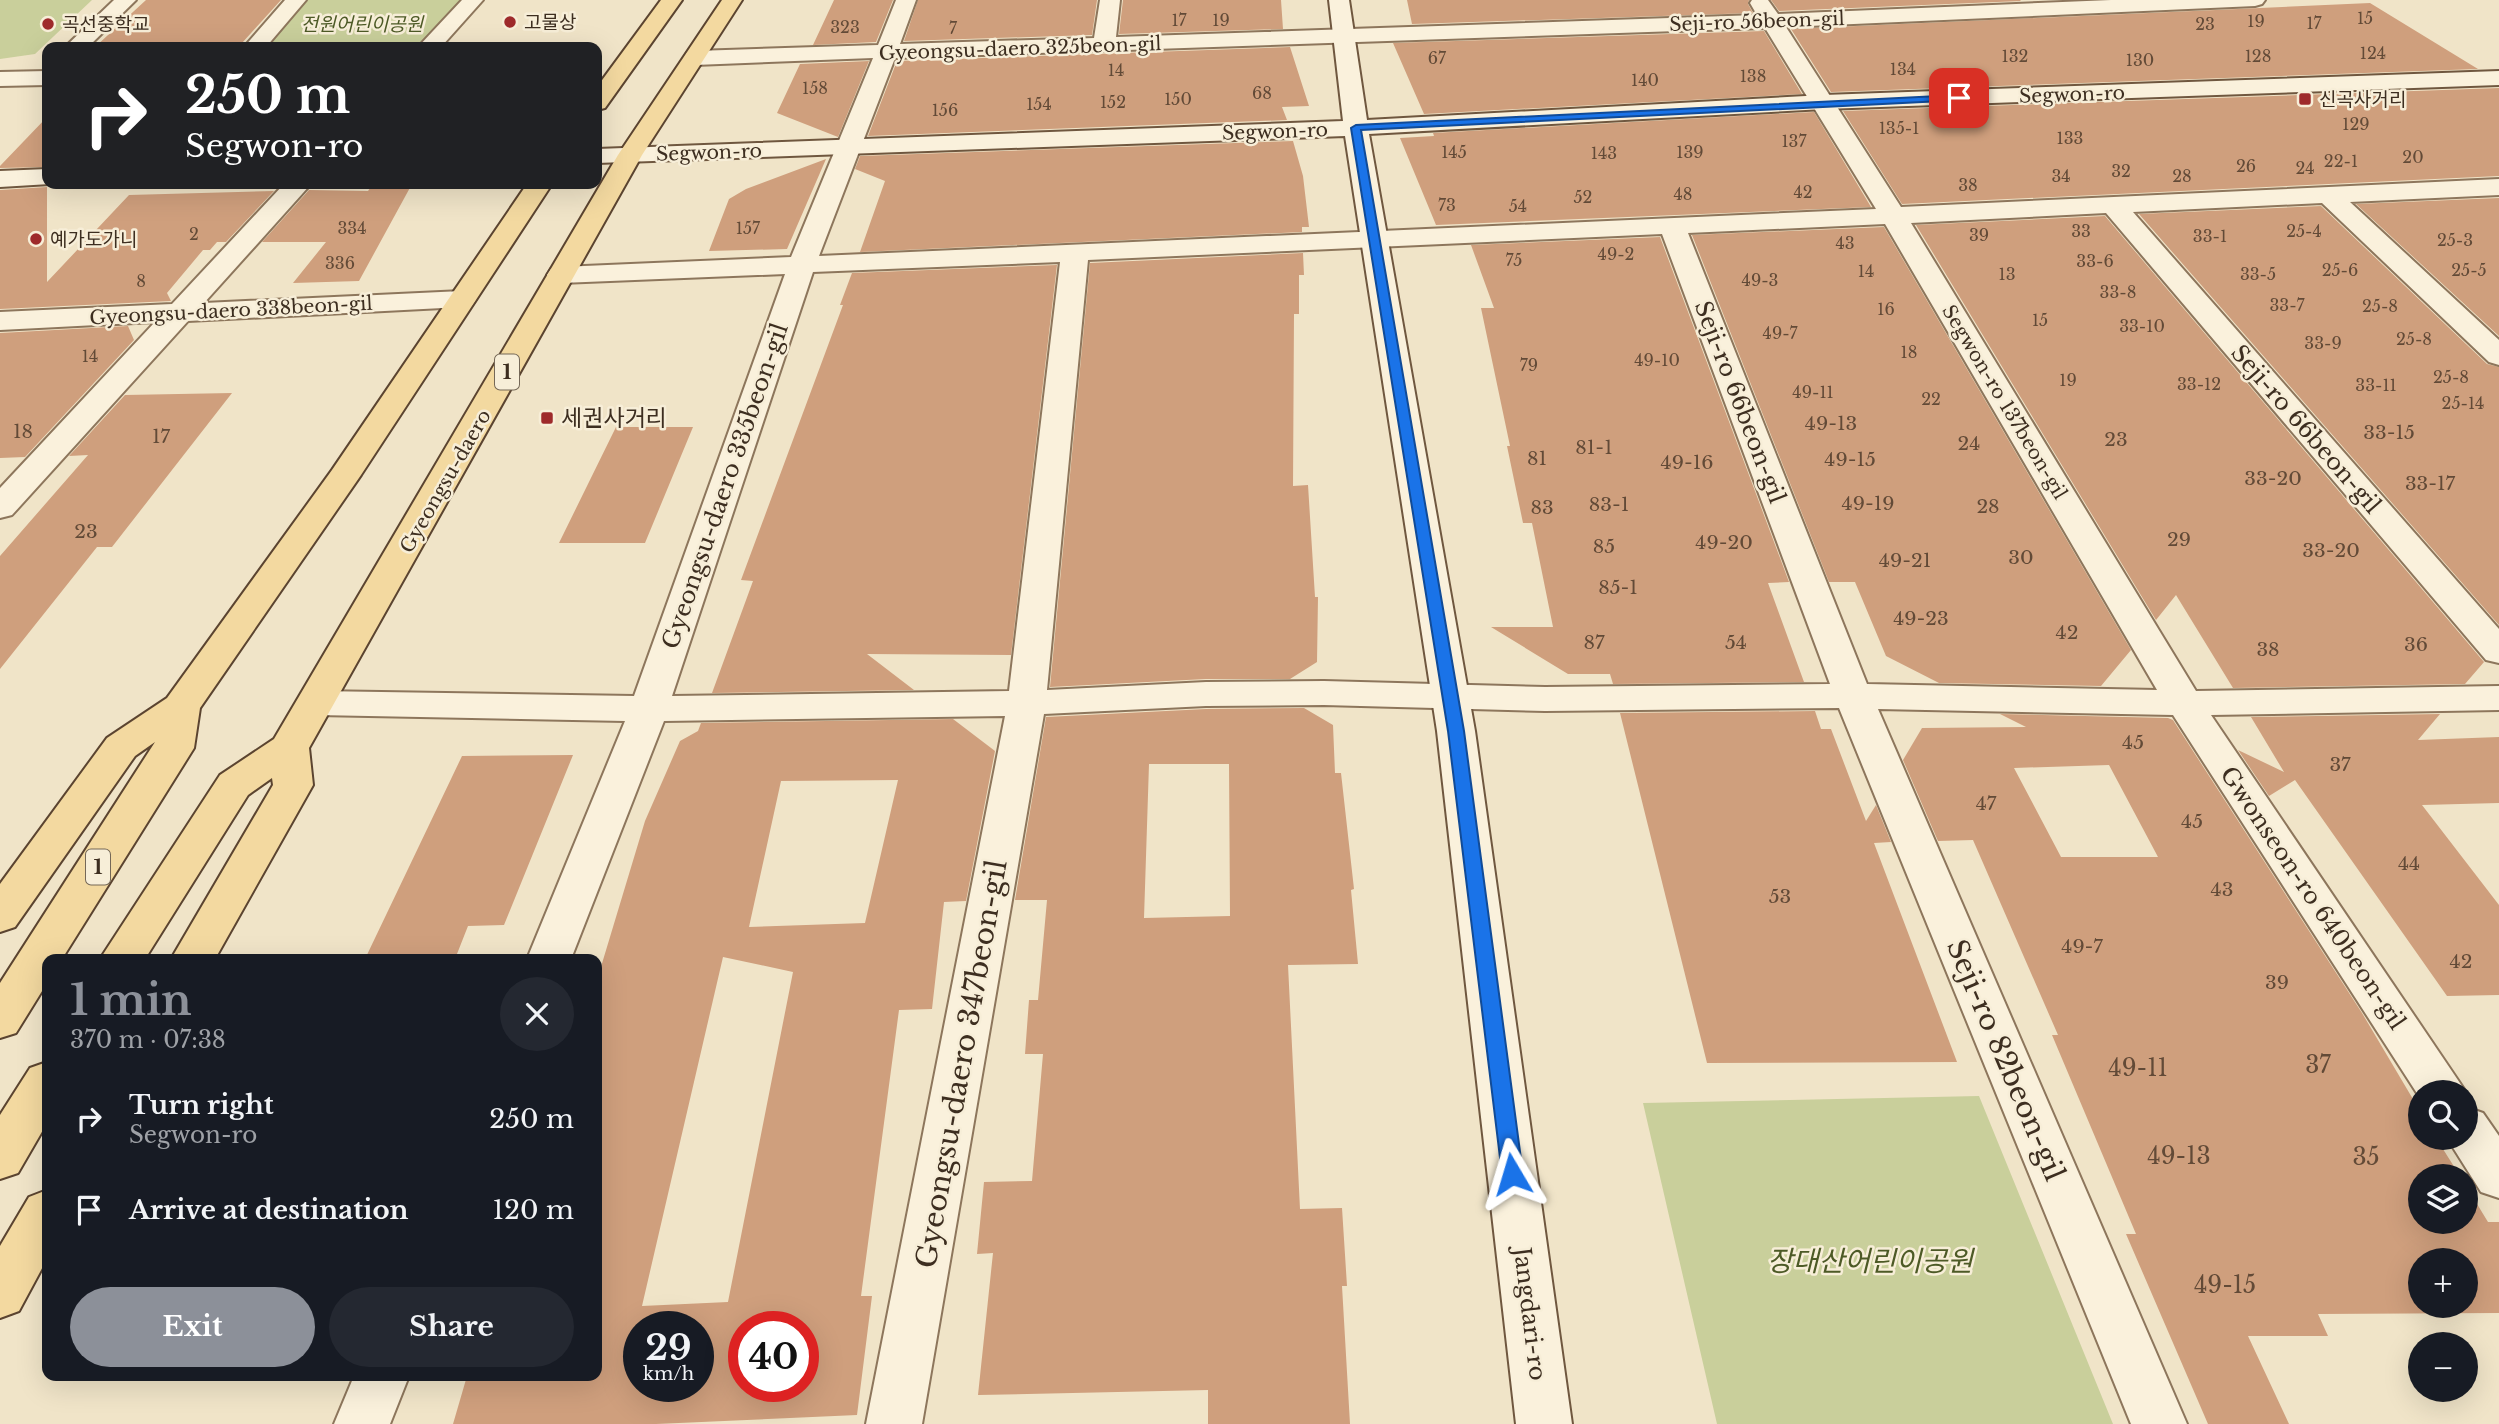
<!DOCTYPE html>
<html lang="en">
<head>
<meta charset="utf-8">
<style>
  body { margin:0; font-family:"Libre Baskerville","Noto Sans KR",serif; background:#242831; color:#f1f3f6; height:100vh; display:flex; flex-direction:column; font-size:26px; white-space:nowrap }
  * { box-sizing:border-box; margin:0 }
  p { font-size:23px; color:#9ea1a6 }
  .icon { flex:none; width:38px; height:38px; fill:none; stroke:currentColor; stroke-width:2; stroke-linecap:round; stroke-linejoin:round }
  .map { position:relative; flex:1; overflow:hidden }
  .sheet { position:absolute; left:42px; top:954px; width:560px; height:427px; display:flex; flex-direction:column; background:#171b24; border-radius:14px; box-shadow:0 7px 28px #0002 }
  .sheet>* { flex:none }
  .top-card { position:absolute; left:42px; top:42px; width:560px; height:147px; border-radius:14px; box-shadow:0 7px 28px #0002; background:#202124; color:#fff; overflow:hidden }
  .fabs { position:absolute; left:2408px; top:1080px; display:grid; gap:14px }
  .fabs a { display:grid; place-items:center; width:70px; height:70px; border-radius:50%; background:#171b24; box-shadow:0 7px 28px #0002; font-size:35px }
  .speed { position:absolute; left:623px; top:1311px; display:flex; gap:14px; font-size:35px; font-weight:700; text-align:center }
  .speed>* { display:grid; place-content:center; width:91px; height:91px; border-radius:50%; background:#171b24; box-shadow:0 7px 28px #0002; line-height:1 }
  .speed small { font-size:18px; font-weight:400 }
  .speed .limit { border:10px solid #d22; background:#fff; color:#111 }
  .pin { position:absolute; display:grid; place-items:center; width:60px; height:60px; color:#fff; margin:-30px; border-radius:14px; box-shadow:0 4px 10px #0006 }
  .me { position:absolute; width:77px; margin:-38px; rotate:353deg; stroke-linejoin:round; filter:drop-shadow(0 0 5px #0008) }
  .turn { display:flex; align-items:center; gap:24px; height:147px; padding:0 28px; font-size:32px }
  .turn .icon { width:91px; height:91px; stroke-width:2.5 }
  .turn b { display:block; font-size:49px; line-height:60px }
  .round { display:grid; place-items:center; flex:none; width:74px; height:74px; border-radius:37px; background:#242831 }
  .headline { display:flex; align-items:center; justify-content:space-between; height:119px; padding:0 28px }
  h1 { font-size:42px; font-weight:700; line-height:52px; color:#8c9099 }
  .cta { display:flex; gap:14px; margin-top:auto; padding:14px 28px }
  .cta a { flex:1; height:80px; border-radius:42px; background:#8c9099; color:#fff; font-size:28px; font-weight:700; line-height:80px; text-align:center }
  .cta a+a { background:#242831; color:#f1f3f6 }
  ul { padding:0; list-style:none }
  li { display:flex; align-items:center; gap:21px; height:91px; padding:0 28px }
  li div { flex:1 }
  li b { display:block; font-size:26px }
  li em { font-style:normal }
  .map>svg:first-child { display:block }
  .green { fill:#c9cf9b }
  .building { fill:#cf9f7d; fill-rule:evenodd }
  .lines { fill:none; stroke-linecap:round; stroke-linejoin:round }
  .street-casing { stroke:#8d765c; stroke-width:4 }
  .secondary-casing { stroke:#6f573f; stroke-width:4 }
  .primary-casing { stroke:#5b4430; stroke-width:4 }
  .street { fill:#faf1dc; fill-rule:evenodd }
  .secondary { fill:#faf1dc; fill-rule:evenodd }
  .primary { fill:#f3d9a0; fill-rule:evenodd }
  .route { fill:#1a73e8; stroke:#114b97; stroke-width:2 }
  .poi-dot { fill:#9e2a2b; stroke:#f7eed8; stroke-width:2.5 }
  .labels { text-anchor:middle; stroke-width:5; stroke-linejoin:round; paint-order:stroke }
  .far-number-label { font-size:16px; fill:#624a37 }
  .far-street-label { font-size:19px; fill:#3d2e20; stroke:#f7eed8 }
  .far-poi-label { font-size:19px; fill:#3d2e20; stroke:#f7eed8; text-anchor:start }
  .far-park-label { font-size:19px; font-style:italic; fill:#4d5a26; stroke:#f7eed8 }
  .number-label { font-size:19px; fill:#624a37 }
  .shield { fill:#f7eed8; stroke:#756857; stroke-width:2 }
  .shield-label { font-size:21px; font-weight:bold; fill:#3d2e20 }
  .street-label { font-size:23px; fill:#3d2e20; stroke:#f7eed8 }
  .poi-label { font-size:23px; fill:#3d2e20; stroke:#f7eed8; text-anchor:start }
  .near-number-label { font-size:23px; fill:#624a37 }
  .near-street-label { font-size:28px; fill:#3d2e20; stroke:#f7eed8 }
  .near-park-label { font-size:28px; font-style:italic; fill:#4d5a26; stroke:#f7eed8 }
</style>
</head>
<body>
<div class="map">
<svg width="2499" height="1424" viewBox="0 0 2499 1424">
  <rect width="100%" height="100%" fill="#f0e4c8"/>
  <path class="green" d="M0,0h92l-57,54 -35,5z
    M305,0h159l-44,47h-161z
    M1979,1096l134,328h-396l-74,-321z"/>
  <path class="building" d="M146,0h135l-39,43 -147,4z
    M834,0h59l-17,42 -63,3z
    M918,0h179l-5,35 -188,6z
    M1123,0h158l2,29 -164,5z
    M1407,0h342l-1,4 5,9 -341,11z
    M1771,0h249l1,1 -242,10z
    M2370,3l108,66 -647,23 -40,-63z
    M1764,31l38,63 -378,20 -31,-71z
    M1290,47l19,59 -27,1 5,13 -419,16 29,-75z
    M869,61l-31,76 -61,-24 23,-49z
    M2499,88v88l-597,28 -59,-93z
    M1814,112l57,95 -435,18 -36,-87 34,-2 -1,-3z
    M47,117v50l-47,1v-2z
    M1293,141l10,35 6,51h-7v5l-442,20 25,-71 -30,-12 5,-13z
    M826,159l-39,90 -78,2 20,-52 17,-10z
    M373,184h39l-53,97 -66,2 33,-41h-64l47,-52 59,1z
    M47,187v95l82,-87 145,-4 -48,51h-9l-7,8h-7l-36,43 4,8 -171,8v-119z
    M2499,198v138l-143,-132z
    M2321,206l166,158 12,3v258l-360,-411z
    M2105,216l379,446 -19,22 -232,4 -57,-93 -20,25 -240,-395z
    M1884,227l247,423 -30,36 -162,-3 -53,-27 -31,-74h-26l-137,-347z
    M1660,237l129,345 -21,1 36,99 -191,2 -3,-10h-42l-77,-47h62l-21,-104h-9l-16,-77h3l-29,-138h13l-23,-63z
    M1303,253l1,22h-5v39h-5l-1,172 15,-1 7,112h3l-1,65 -27,17h-84l-156,8 40,-424z
    M1057,265l-46,390 -144,-1 47,36 -202,3 41,-112 -12,-1 102,-275h-3l12,-32z
    M128,326l6,14 -109,117 -25,1v-125z
    M232,393l-120,154h-15l-97,122v-113l88,-101 -19,1 56,-61z
    M616,427h77l-48,116h-86z
    M1304,708l29,17 2,48h6l13,116 -3,1 7,74 -70,1 12,244 42,-1 5,78h-5l8,138h-142v-34l-230,5 15,-142 -16,1 7,-72 48,-1 11,-127h-18l4,-54h9l9,-100h-32l31,-183 160,-8zM1149,764h80l1,152 -86,2z
    M1815,711l6,18h10l35,92 10,-16 15,37 -17,1 83,219 -250,1 -87,-350z
    M2000,714l168,4 5,2 189,293 58,98v27h16l24,38h-40v46h46v-36l22,36h11v91l-181,1 10,22h-80l41,88h-81l-82,-190h10l-84,-199h6l-85,-195 -35,1 -35,-81 19,-32 104,-1zM2109,765l49,92h-97l-47,-89zM2420,1260h46v46h-46z
    M2440,714l-22,26 81,-3v66l-77,2 77,100v90l-52,1 -152,-216 -26,16 -31,-46 46,22 -33,-55z
    M953,719l42,32 -29,150 -22,1 -12,107 -33,1 -38,286h11l-15,119 -201,9h-203l14,-48h130v-396l48,-159 35,-80 18,-10 3,-8zM898,780l-33,143 -116,4 32,-146zM723,957l70,15 -65,330 -86,4zM639,1326h59v60h-59zM744,1326h59v60h-59z
    M573,755l-69,170 -36,1 -13,33h-90l97,-203z"/>
  <g class="lines">
    <defs>
      <path id="street" d="M114,0h22l-48,47h-23z
        M285,0h21l-40,47h-22z
        M462,0h21l-42,47h-23z
        M896,0h20l-16,44 194,-6 6,-38h20l-4,37 641,-22 -7,-12 2,-3h16l10,14 333,-14h154l-3,4 -7,2 -469,21 115,180 598,-28v16l-149,7 149,138v25l-10,-3 -167,-159 -189,9 366,417v34l-13,-3 -380,-447 -195,10 285,468 303,-5v24l-288,5 255,377h-46v6l-247,-383 -295,-6 309,715h-56l-292,-716 -294,3 -221,-6 -118,1 -162,8 -122,710h-56l139,-708 -341,5 -93,238h-44l98,-238 -308,-6 -14,-3 -5,-9 5,-9 14,-3 317,5 151,-422 -224,9 -10,-2 -4,-6 4,-6 10,-2 230,-10 82,-199 -178,7 -8,-2 -3,-5 3,-5 8,-2 183,-6zM1765,28l111,181 -1057,47 76,-198zM1885,224l272,466 -290,-6 -179,-451zM1662,234l168,450 -285,3 -221,-6 -118,1 -159,8 41,-430zM1060,262l-51,429 -337,5 141,-424z
        M47,71v14l-47,1v-14z
        M284,184h27l-107,119 258,-12 10,2 4,6 -4,6 -10,2 -274,14 -176,194 -12,3v-30l155,-166 -155,8v-18l172,-8z
        M2466,1107l17,6 16,23v62l-18,-6 -34,-54h19z
        M354,1376h55l-19,48h-56z"/>
      <path id="secondary" d="M1329,0h20l18,120 457,-25 675,-24v14l-675,24 -455,25 106,597 97,693h-56l-79,-693 -92,-595 -748,27v-14l746,-28z
        M47,169v15h3l-50,3v-16z"/>
      <path id="primary" d="M661,0h21l-77,108 -8,2v-23z
        M722,0h20l-100,155 -333,593 4,37 -98,174h-44l102,-174 -1,-7 -24,17 -103,164h-45l120,-184 54,-36 344,-584z
        M527,184h25l-191,291 -161,233 -6,40 -132,211h-15v24l-31,50 -16,5v-55l155,-241 -20,14 -120,171 -15,5v-48l107,-146 60,-40 165,-228z
        M47,1062v61l-29,50 -18,6v-64l30,-47z
        M47,1190v69l-28,52 -19,7v-72l29,-49z"/>
    </defs>
    <use href="#street" class="street-casing"/>
    <use href="#secondary" class="secondary-casing"/>
    <use href="#primary" class="primary-casing"/>
    <use href="#street" class="street"/>
    <use href="#secondary" class="secondary"/>
    <use href="#primary" class="primary"/>
  </g>
  <path class="route" d="M1959,95l4,3 -1,2 -601,30 103,601 59,443 -4,7 -7,2 -7,-2 -3,-7 -54,-443 -97,-603 5,-3z"/>
  <g class="poi-dot">
    <circle cx="510" cy="22" r="7"/>
    <circle cx="48" cy="24" r="7"/>
    <rect x="2298" y="92" width="14" height="14" rx="3.5"/>
    <circle cx="36" cy="239" r="7"/>
    <rect x="540" y="411" width="14" height="14" rx="3.5"/>
  </g>
  <g class="labels">
    <g class="far-number-label">
      <text x="2365" y="24">15</text>
      <text x="1179" y="26">17</text>
      <text x="1221" y="26">19</text>
      <text x="2256" y="27">19</text>
      <text x="2314" y="29">17</text>
      <text x="2205" y="30">23</text>
      <text x="845" y="33">323</text>
      <text x="953" y="34">7</text>
      <text x="2373" y="59">124</text>
      <text x="2015" y="62">132</text>
      <text x="2258" y="62">128</text>
      <text x="1437" y="64">67</text>
      <text x="2140" y="66">130</text>
      <text x="1903" y="75">134</text>
      <text x="1116" y="76">14</text>
      <text x="1753" y="82">138</text>
      <text x="1645" y="86">140</text>
      <text x="815" y="94">158</text>
      <text x="1262" y="99">68</text>
      <text x="1178" y="105">150</text>
      <text x="1113" y="108">152</text>
      <text x="1039" y="110">154</text>
      <text x="945" y="116">156</text>
      <text x="2356" y="130">129</text>
      <text x="1899" y="134">135-1</text>
      <text x="2070" y="144">133</text>
      <text x="1794" y="147">137</text>
      <text x="1454" y="158">145</text>
      <text x="1690" y="158">139</text>
      <text x="1604" y="159">143</text>
      <text x="2413" y="163">20</text>
      <text x="2341" y="167">22-1</text>
      <text x="2246" y="172">26</text>
      <text x="2305" y="174">24</text>
      <text x="2121" y="177">32</text>
      <text x="2061" y="182">34</text>
      <text x="2182" y="182">28</text>
      <text x="1968" y="191">38</text>
      <text x="1803" y="198">42</text>
      <text x="1683" y="200">48</text>
      <text x="1583" y="203">52</text>
      <text x="1447" y="211">73</text>
      <text x="1518" y="212">54</text>
      <text x="352" y="234">334</text>
      <text x="748" y="234">157</text>
      <text x="2081" y="237">33</text>
      <text x="2304" y="237">25-4</text>
      <text x="194" y="240">2</text>
      <text x="1979" y="241">39</text>
      <text x="2210" y="242">33-1</text>
      <text x="2455" y="246">25-3</text>
      <text x="1845" y="249">43</text>
      <text x="1616" y="260">49-2</text>
      <text x="1514" y="266">75</text>
      <text x="2095" y="267">33-6</text>
      <text x="340" y="269">336</text>
      <text x="2340" y="276">25-6</text>
      <text x="2469" y="276">25-5</text>
      <text x="1866" y="277">14</text>
      <text x="2007" y="280">13</text>
      <text x="2258" y="280">33-5</text>
      <text x="1760" y="286">49-3</text>
      <text x="141" y="287">8</text>
      <text x="2118" y="298">33-8</text>
      <text x="2287" y="311">33-7</text>
      <text x="2380" y="312">25-8</text>
      <text x="1886" y="315">16</text>
      <text x="2040" y="326">15</text>
      <text x="2142" y="332">33-10</text>
      <text x="1780" y="339">49-7</text>
      <text x="2414" y="345">25-8</text>
      <text x="2323" y="349">33-9</text>
      <text x="1909" y="358">18</text>
      <text x="90" y="362">14</text>
      <text x="1657" y="366">49-10</text>
      <text x="1529" y="371">79</text>
      <text x="2451" y="383">25-8</text>
      <text x="2068" y="386">19</text>
      <text x="2199" y="390">33-12</text>
      <text x="2376" y="391">33-11</text>
      <text x="1813" y="398">49-11</text>
      <text x="1931" y="405">22</text>
      <text x="2463" y="409">25-14</text>
    </g>
    <g class="far-street-label">
      <text transform="translate(1757 21) rotate(-2)" y="7">Seji-ro 56beon-gil</text>
      <text transform="translate(1020 48) rotate(-2)" y="7">Gyeongsu-daero 325beon-gil</text>
      <text transform="translate(2072 94) rotate(-2)" y="7">Segwon-ro</text>
      <text transform="translate(1275 131) rotate(-2)" y="7">Segwon-ro</text>
      <text transform="translate(709 152) rotate(-2)" y="7">Segwon-ro</text>
      <text transform="translate(231 310) rotate(-3)" y="7">Gyeongsu-daero 338beon-gil</text>
      <text transform="translate(2005 402) rotate(59)" y="7">Segwon-ro 137beon-gil</text>
      <text transform="translate(445 481) rotate(-60)" y="7">Gyeongsu-daero</text>
    </g>
    <g class="far-poi-label">
      <text x="524" y="29">고물상</text>
      <text x="62" y="31">곡선중학교</text>
      <text x="2319" y="106">신곡사거리</text>
      <text x="50" y="246">예가도가니</text>
    </g>
    <g class="far-park-label">
      <text x="362" y="31">전원어린이공원</text>
    </g>
    <g class="number-label">
      <text x="1831" y="430">49-13</text>
      <text x="23" y="438">18</text>
      <text x="2389" y="439">33-15</text>
      <text x="161" y="443">17</text>
      <text x="2116" y="446">23</text>
      <text x="1969" y="450">24</text>
      <text x="1594" y="454">81-1</text>
      <text x="1537" y="465">81</text>
      <text x="1850" y="466">49-15</text>
      <text x="1687" y="469">49-16</text>
      <text x="2273" y="485">33-20</text>
      <text x="2430" y="490">33-17</text>
      <text x="1868" y="510">49-19</text>
      <text x="1609" y="511">83-1</text>
      <text x="1988" y="513">28</text>
      <text x="1542" y="514">83</text>
      <text x="86" y="538">23</text>
      <text x="2179" y="546">29</text>
      <text x="1724" y="549">49-20</text>
      <text x="1604" y="553">85</text>
      <text x="2331" y="557">33-20</text>
      <text x="2021" y="564">30</text>
      <text x="1905" y="567">49-21</text>
      <text x="1618" y="594">85-1</text>
      <text x="1921" y="625">49-23</text>
      <text x="2067" y="639">42</text>
      <text x="1594" y="649">87</text>
      <text x="1736" y="649">54</text>
      <text x="2416" y="651">36</text>
      <text x="2268" y="656">38</text>
      <text x="2133" y="749">45</text>
      <text x="2340" y="771">37</text>
      <text x="1986" y="810">47</text>
      <text x="2192" y="828">45</text>
      <text x="2409" y="870">44</text>
      <text x="2222" y="896">43</text>
      <text x="1780" y="903">53</text>
      <text x="2082" y="953">49-7</text>
      <text x="2461" y="968">42</text>
      <text x="2277" y="989">39</text>
    </g>
    <g class="shield">
      <rect x="495" y="354.5" width="24" height="35" rx="5"/>
      <rect x="86" y="849.5" width="24" height="35" rx="5"/>
    </g>
    <g class="shield-label">
      <text x="507" y="379">1</text>
      <text x="98" y="874">1</text>
    </g>
    <g class="street-label">
      <text transform="translate(1740 402) rotate(69)" y="8">Seji-ro 66beon-gil</text>
      <text transform="translate(2306 429) rotate(49)" y="8">Seji-ro 66beon-gil</text>
      <text transform="translate(725 486) rotate(-71)" y="8">Gyeongsu-daero 335beon-gil</text>
      <text transform="translate(2313 898) rotate(56)" y="8">Gwonseon-ro 640beon-gil</text>
      <text transform="translate(1530 1314) rotate(83)" y="8">Jangdari-ro</text>
    </g>
    <g class="poi-label">
      <text x="561" y="426">세권사거리</text>
    </g>
    <g class="near-number-label">
      <text x="2318" y="1073">37</text>
      <text x="2138" y="1076">49-11</text>
      <text x="2179" y="1164">49-13</text>
      <text x="2366" y="1165">35</text>
      <text x="2225" y="1293">49-15</text>
    </g>
    <g class="near-street-label">
      <text transform="translate(2006 1060) rotate(67)" y="10">Seji-ro 82beon-gil</text>
      <text transform="translate(961 1064) rotate(-80)" y="10">Gyeongsu-daero 347beon-gil</text>
    </g>
    <g class="near-park-label">
      <text x="1870" y="1271">장대산어린이공원</text>
    </g>
  </g>
</svg>
<div class="fabs">
<a><svg class="icon" aria-label="search" viewBox="0 0 24 24"><circle cx="10" cy="10" r="6"/><path d="M15 15l6 6"/></svg></a>
<a><svg class="icon" aria-label="layers" viewBox="0 0 24 24"><path d="M12 4l9 5-9 5-9-5zM3 14l9 5 9-5"/></svg></a>
<a>+</a>
<a>−</a>
</div>
<div class="speed"><div>29<small>km/h</small></div><div class="limit">40</div></div>
<div class="pin" style="left:1959px;top:98px;background:#d93025"><svg class="icon" aria-label="arrive" viewBox="0 0 24 24"><path d="M6 21V4h12l-3 4 3 4H6"/></svg></div>
<svg class="me" style="left:1512px;top:1174px" viewBox="-20 -20 40 40"><path d="M0-17L14 15 0 8-14 15z" fill="#1a73e8" stroke="#fff" stroke-width="4"/></svg>
<div class="top-card">
<div class="turn"><svg class="icon" aria-label="right" viewBox="0 0 24 24"><path d="M7 20v-9h11M14 6l5 5-5 5"/></svg><div><b>250 m</b>Segwon-ro</div></div>
</div>
<section class="sheet">
<div class="headline"><div><h1>1 min</h1><p>370 m · 07:38</p></div><a class="round"><svg class="icon" aria-label="close" viewBox="0 0 24 24"><path d="M6 6l12 12M18 6L6 18"/></svg></a></div>
<ul>
<li><svg class="icon" aria-label="right" viewBox="0 0 24 24"><path d="M7 20v-9h11M14 6l5 5-5 5"/></svg><div><b>Turn right</b><p>Segwon-ro</p></div><em>250 m</em></li>
<li><svg class="icon" aria-label="arrive" viewBox="0 0 24 24"><path d="M6 21V4h12l-3 4 3 4H6"/></svg><div><b>Arrive at destination</b></div><em>120 m</em></li>
</ul>
<div class="cta"><a>Exit</a><a>Share</a></div>
</section>
</div>
</body>
</html>
